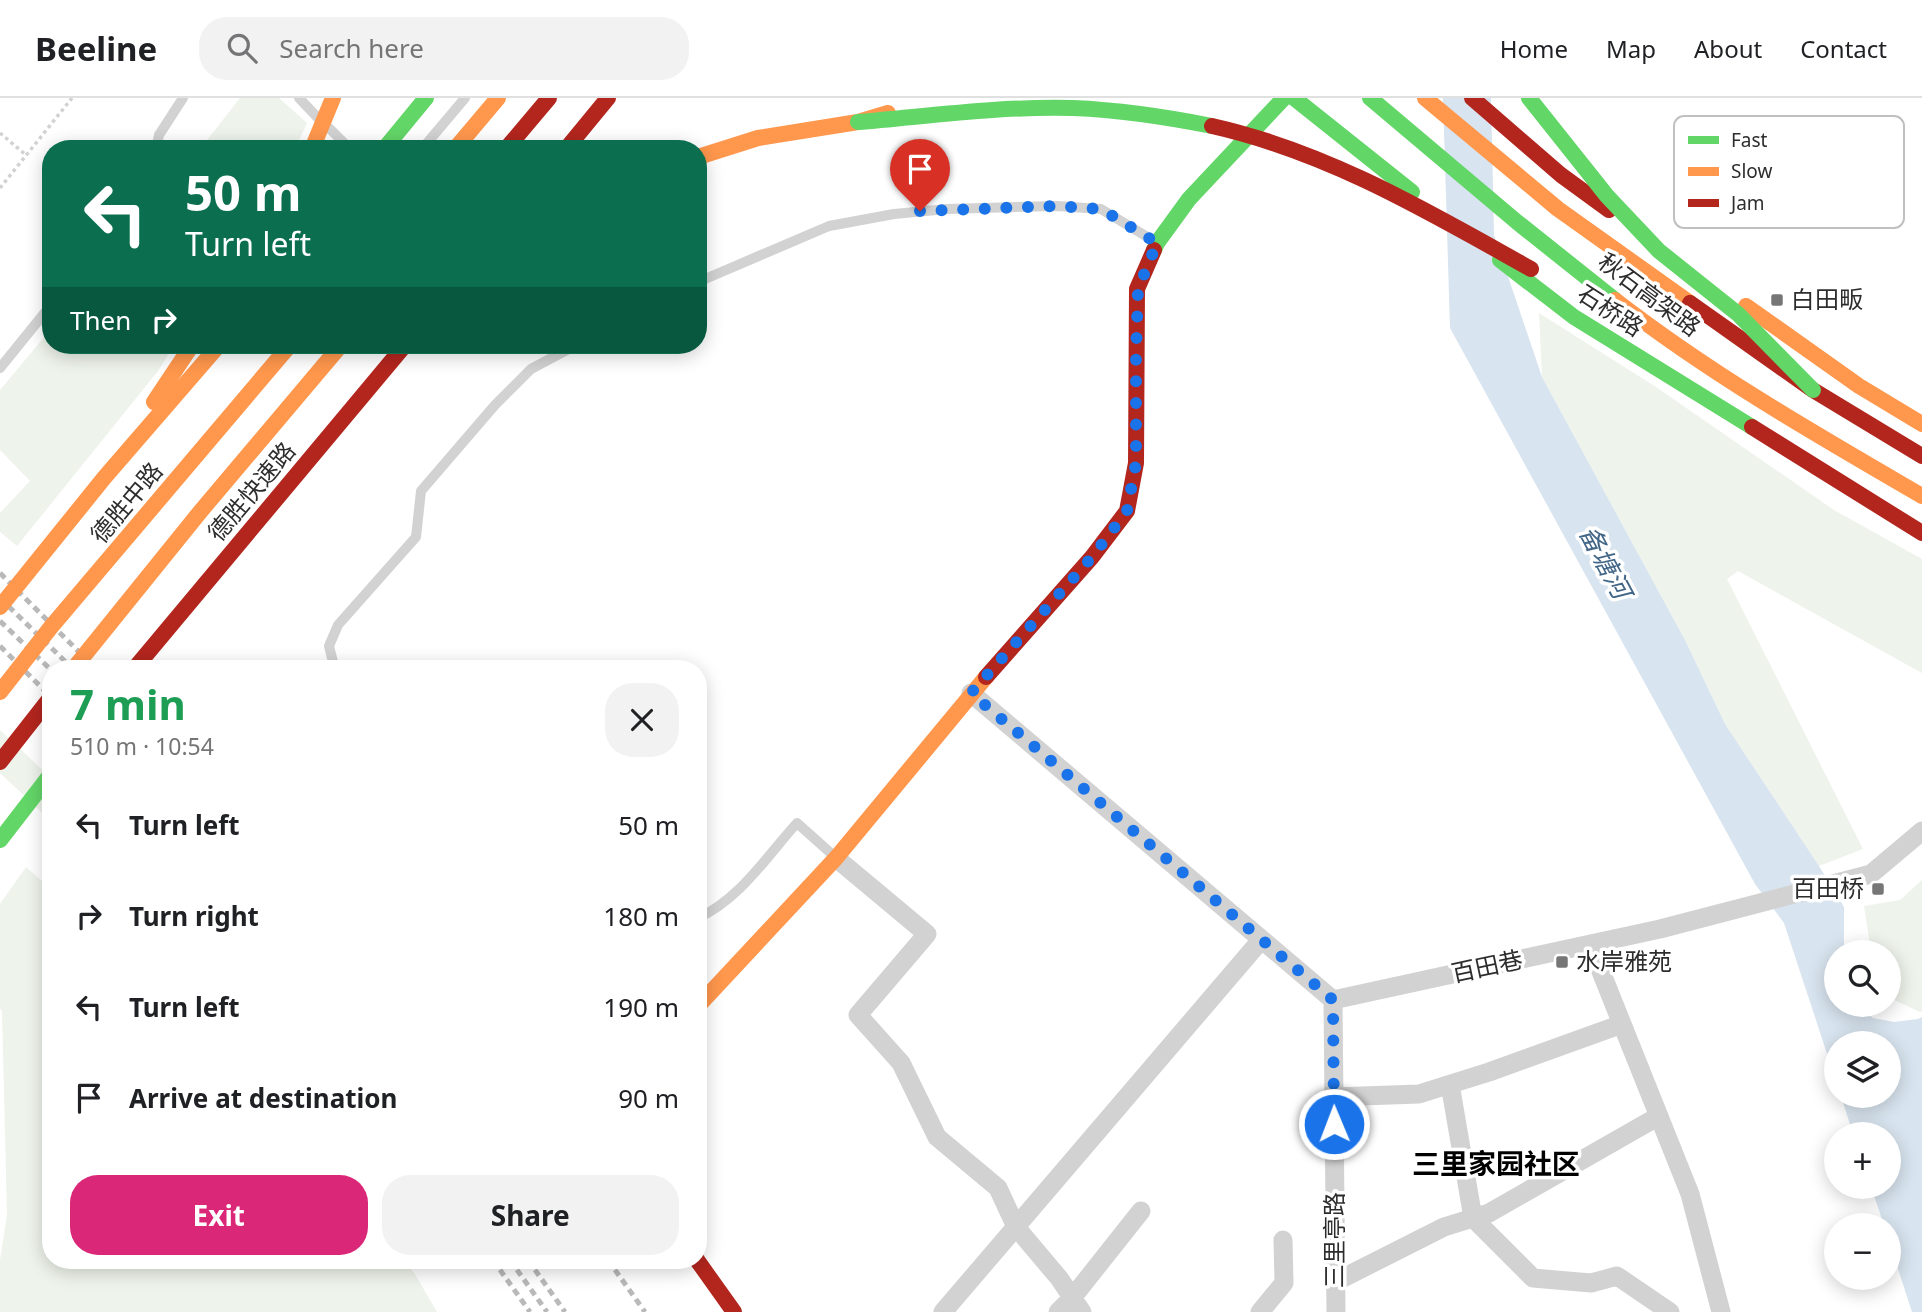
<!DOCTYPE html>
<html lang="en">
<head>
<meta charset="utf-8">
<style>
  body { margin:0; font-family:"Noto Sans","Noto Sans SC",sans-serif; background:#f2f2f2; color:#202124; height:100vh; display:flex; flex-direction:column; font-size:26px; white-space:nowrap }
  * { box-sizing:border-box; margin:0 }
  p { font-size:23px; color:#757577 }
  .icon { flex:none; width:38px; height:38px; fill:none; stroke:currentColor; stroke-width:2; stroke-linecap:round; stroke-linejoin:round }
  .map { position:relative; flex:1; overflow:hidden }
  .panel { position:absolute; left:42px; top:562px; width:665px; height:609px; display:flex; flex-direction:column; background:#fff; border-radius:28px; box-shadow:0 4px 18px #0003 }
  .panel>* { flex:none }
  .top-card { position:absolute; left:42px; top:42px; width:665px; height:214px; border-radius:28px; box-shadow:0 4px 18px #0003; background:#0b6e4f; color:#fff; overflow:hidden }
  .fabs { position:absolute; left:1824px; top:842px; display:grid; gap:14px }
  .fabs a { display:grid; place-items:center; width:77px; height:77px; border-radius:50%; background:#fff; box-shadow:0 4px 18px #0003; font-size:35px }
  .pin { position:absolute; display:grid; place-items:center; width:60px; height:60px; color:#fff; margin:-72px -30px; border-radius:50% 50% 50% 0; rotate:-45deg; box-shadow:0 0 7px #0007 }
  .pin .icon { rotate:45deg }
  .me { position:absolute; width:77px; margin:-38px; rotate:359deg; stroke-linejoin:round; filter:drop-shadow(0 0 5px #0008) }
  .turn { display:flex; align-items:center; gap:24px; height:147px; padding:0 28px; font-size:32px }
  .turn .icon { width:91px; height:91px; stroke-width:2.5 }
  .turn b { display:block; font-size:49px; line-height:60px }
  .then { display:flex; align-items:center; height:66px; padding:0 28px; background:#0003; gap:14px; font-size:26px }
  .round { display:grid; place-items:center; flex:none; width:74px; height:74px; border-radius:28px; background:#f2f2f2 }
  .overview { display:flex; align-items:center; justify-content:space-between; height:119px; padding:0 28px }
  h1 { font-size:42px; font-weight:700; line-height:52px; color:#1e9e55 }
  .primary-button { display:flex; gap:14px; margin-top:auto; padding:14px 28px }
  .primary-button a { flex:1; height:80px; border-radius:28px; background:#db2777; color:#fff; font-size:28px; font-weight:700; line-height:80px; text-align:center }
  .primary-button a+a { background:#f2f2f2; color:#202124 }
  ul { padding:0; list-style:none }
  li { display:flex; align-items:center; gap:21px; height:91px; padding:0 28px }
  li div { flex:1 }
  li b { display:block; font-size:26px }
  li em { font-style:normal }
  header { display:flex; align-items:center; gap:42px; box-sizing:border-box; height:98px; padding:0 35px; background:#fff; border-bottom:2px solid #e0e0e0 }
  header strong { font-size:33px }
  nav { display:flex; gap:38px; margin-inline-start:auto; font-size:24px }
  .search { width:490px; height:63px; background:#f2f2f2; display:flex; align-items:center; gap:18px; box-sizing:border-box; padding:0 24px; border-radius:28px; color:#757577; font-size:26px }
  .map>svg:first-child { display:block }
  .green { fill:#eef3eb }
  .water { fill:#d8e4ef }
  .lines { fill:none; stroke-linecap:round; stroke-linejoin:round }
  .path { stroke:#d2d2d2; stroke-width:3.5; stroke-dasharray:3.5 3.5; stroke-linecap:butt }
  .lane { stroke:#d2d2d2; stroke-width:10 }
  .street { stroke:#d2d2d2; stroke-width:19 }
  .fast { stroke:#63d668; stroke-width:16 }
  .slow { stroke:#ff974d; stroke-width:16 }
  .jam { stroke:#b3261e; stroke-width:16 }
  .rail { stroke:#b9b9b9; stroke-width:5; stroke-dasharray:7 5; stroke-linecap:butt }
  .fast-bridge { stroke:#63d668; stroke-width:16 }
  .slow-bridge { stroke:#ff974d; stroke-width:16 }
  .jam-bridge { stroke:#b3261e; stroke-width:16 }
  .route { stroke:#1a73e8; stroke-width:12; stroke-dasharray:0 21.6 }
  .poi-dot { fill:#767676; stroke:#fff; stroke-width:2.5 }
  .labels { text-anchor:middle; stroke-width:7; stroke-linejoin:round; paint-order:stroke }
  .street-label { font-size:24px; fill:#2d2d2d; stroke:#fff }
  .poi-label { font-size:24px; fill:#2d2d2d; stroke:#fff; text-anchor:start }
  .water-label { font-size:26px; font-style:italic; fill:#426687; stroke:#fff }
  .quarter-label { font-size:28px; font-weight:bold; fill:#000; stroke:#fff }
  .key { fill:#fff; stroke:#c0c0c0; stroke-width:2 }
  .key-label { font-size:19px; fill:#2d2d2d }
</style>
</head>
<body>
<header>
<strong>Beeline</strong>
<div class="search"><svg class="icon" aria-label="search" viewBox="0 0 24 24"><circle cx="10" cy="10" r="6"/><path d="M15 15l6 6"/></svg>Search here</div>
<nav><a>Home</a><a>Map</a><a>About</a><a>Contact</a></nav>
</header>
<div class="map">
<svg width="1922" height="1214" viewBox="0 0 1922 1214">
  <rect width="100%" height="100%" fill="#fff"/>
  <path class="green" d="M240,0h39l28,25 -12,26h-95z
    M1539,215l117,74 178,123 88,49v114l-184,-102 -11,8 136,270 -44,17 -94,-142 -40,-84 -143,-263z
    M51,231v16h123l-16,26 -141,175 -17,-14v-19l30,-32 -30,-31v-60z
    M0,632l51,48v43l-51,-48z
    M26,769l25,22v371h352l12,14 22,38h-437v-52l7,-45 -5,-204 -2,-2v-105z
    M1922,782v131l-2,1 -32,-15v-45h-17l-7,-46 36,-6z"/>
  <path class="water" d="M1443,0h48l3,137 48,142 143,263 40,84 94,142 25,41v45h-8v52l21,1 16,13 21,4 24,-3 4,-2v295h-10l-24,-74v-13h-4l-13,-38 17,-1v-52h-35l-12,-38h47v-53h-52v38l-52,-158 -29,-39 -305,-556z"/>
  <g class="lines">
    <path class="path" d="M0,35l26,22
      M0,90l72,-90"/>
    <path class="lane" d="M299,0l19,20
      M329,30l21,21
      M156,51l3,-14 24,-37
      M422,51l43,-51
      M698,184l131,-56 65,-12 53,-5 110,-3 44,3 53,32
      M0,270l51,-63
      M340,570l-7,-6 -4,-16 9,-21 78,-88 5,-46 74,-86 36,-36 45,-24
      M698,820c42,-19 69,-62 99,-95l37,33"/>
    <path class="street" d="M971,595l362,307
      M836,760l91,76 -69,81 43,48 36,74 61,51 18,39 43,51 23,34
      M1590,846l100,250 31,118
      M1333,902l327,-71 211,-55 51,-43
      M1333,902l3,312
      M1450,986l23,134 60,60 58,5 26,-7 53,36
      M1334,999l85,-3 70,-22 133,-48
      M1335,1184l109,-55 45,-14 170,-97
      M943,1214l318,-372
      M1058,1214l14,-14 69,-87
      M1260,1214l24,-29 -1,-43"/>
    <path class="fast" d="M1294,0l118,94
      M1370,0l147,124 98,78
      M384,51l42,-51
      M1154,152l3,-7 32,-44 95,-101
      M1500,162l74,57 178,110
      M0,742l51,-66"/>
    <path class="slow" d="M1425,0l133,111 132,94
      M455,51l43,-51
      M698,59l60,-19 100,-16 30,-9
      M1615,202c97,75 202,135 307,196
      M1746,208l113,80 63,38
      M154,304l38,-57
      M698,908l138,-148 150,-181"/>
    <path class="jam" d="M1472,0l89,77 48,35
      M506,51l43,-51
      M566,51l42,-51
      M1690,205l123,87 109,66
      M1752,329l170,106
      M135,570l270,-323
      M986,579l106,-120 35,-46 9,-48 1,-174 17,-39
      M0,664l51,-65
      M697,1162l37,52"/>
    <path class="rail" d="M0,475l95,95
      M0,500l72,70
      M0,523l51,49
      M0,548l51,51
      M493,1162l37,52
      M510,1162l37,52
      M528,1162l37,52
      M608,1162l37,52"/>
    <path class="fast-bridge" d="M1529,0l78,98 52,55 79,63 75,76
      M858,24c72,-6 143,-16 215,-14 47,2 94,9 139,18"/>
    <path class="slow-bridge" d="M312,51l21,-51
      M0,509l104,-129 115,-133
      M74,570l126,-156 141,-167
      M0,594l51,-65 239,-282"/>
    <path class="jam-bridge" d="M1212,28c116,26 217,86 319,143"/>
  </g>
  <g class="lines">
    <path class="route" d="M920,113l137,-5 44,3 56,34 -19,46 -2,65v109l-9,48 -35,46 -121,136 362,307 1,124"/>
  </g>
  <g class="poi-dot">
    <rect x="1770" y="195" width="14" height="14" rx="3.5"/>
    <rect x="1871" y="784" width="14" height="14" rx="3.5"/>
    <rect x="1555" y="857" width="14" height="14" rx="3.5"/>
  </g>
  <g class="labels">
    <g class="street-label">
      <text transform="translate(1649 197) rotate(37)" y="8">秋石高架路</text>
      <text transform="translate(1610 213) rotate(33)" y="8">石桥路</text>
      <text transform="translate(252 394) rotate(-50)" y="8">德胜快速路</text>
      <text transform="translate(127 405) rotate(-50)" y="8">德胜中路</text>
      <text transform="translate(1487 869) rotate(-12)" y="8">百田巷</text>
      <text transform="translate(1335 1142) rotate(-90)" y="8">三里亭路</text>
    </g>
    <g class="poi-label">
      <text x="1791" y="210">白田畈</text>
      <text x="1864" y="799" text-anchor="end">百田桥</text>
      <text x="1576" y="872">水岸雅苑</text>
    </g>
    <g class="water-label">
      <text transform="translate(1605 464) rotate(62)" y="9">备塘河</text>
    </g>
    <g class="quarter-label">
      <text x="1496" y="1076">三里家园社区</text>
    </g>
  </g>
  <rect x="1674" y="18" width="230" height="112" rx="10" class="key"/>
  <rect x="1688" y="38" width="31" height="8" fill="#63d668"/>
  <rect x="1688" y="69" width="31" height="9" fill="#ff974d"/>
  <rect x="1688" y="101" width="31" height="8" fill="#b3261e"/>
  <g class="key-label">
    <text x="1731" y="49">Fast</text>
    <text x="1731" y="80">Slow</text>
    <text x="1731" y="112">Jam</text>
  </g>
</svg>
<div class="fabs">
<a><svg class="icon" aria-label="search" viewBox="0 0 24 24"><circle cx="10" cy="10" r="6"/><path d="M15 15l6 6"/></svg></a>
<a><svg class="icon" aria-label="layers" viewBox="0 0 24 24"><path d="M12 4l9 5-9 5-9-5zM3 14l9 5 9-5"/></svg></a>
<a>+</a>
<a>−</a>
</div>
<div class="pin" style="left:920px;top:113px;background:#d93025"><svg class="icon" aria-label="arrive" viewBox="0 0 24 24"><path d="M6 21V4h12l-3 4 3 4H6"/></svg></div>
<svg class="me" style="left:1334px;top:1026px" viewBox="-20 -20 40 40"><circle r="17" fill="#1a73e8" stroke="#fff" stroke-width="3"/><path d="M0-11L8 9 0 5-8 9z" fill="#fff"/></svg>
<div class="top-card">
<div class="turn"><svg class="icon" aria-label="left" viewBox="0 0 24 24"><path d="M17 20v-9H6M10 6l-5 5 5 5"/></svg><div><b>50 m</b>Turn left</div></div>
<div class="then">Then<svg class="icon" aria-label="right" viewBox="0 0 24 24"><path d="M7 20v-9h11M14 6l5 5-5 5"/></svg></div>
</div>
<section class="panel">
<div class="overview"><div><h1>7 min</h1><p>510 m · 10:54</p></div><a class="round"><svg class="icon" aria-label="close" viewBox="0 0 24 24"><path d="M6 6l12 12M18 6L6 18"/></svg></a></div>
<ul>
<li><svg class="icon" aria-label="left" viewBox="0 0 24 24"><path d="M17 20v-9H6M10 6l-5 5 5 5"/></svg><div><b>Turn left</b></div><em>50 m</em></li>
<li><svg class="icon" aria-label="right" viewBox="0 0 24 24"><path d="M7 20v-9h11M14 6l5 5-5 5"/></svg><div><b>Turn right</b></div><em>180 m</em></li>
<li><svg class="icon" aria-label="left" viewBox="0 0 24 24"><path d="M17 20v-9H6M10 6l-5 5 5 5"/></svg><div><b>Turn left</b></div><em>190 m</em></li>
<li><svg class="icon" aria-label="arrive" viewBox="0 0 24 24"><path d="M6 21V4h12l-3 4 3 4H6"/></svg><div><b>Arrive at destination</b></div><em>90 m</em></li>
</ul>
<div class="primary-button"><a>Exit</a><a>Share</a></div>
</section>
</div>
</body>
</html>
